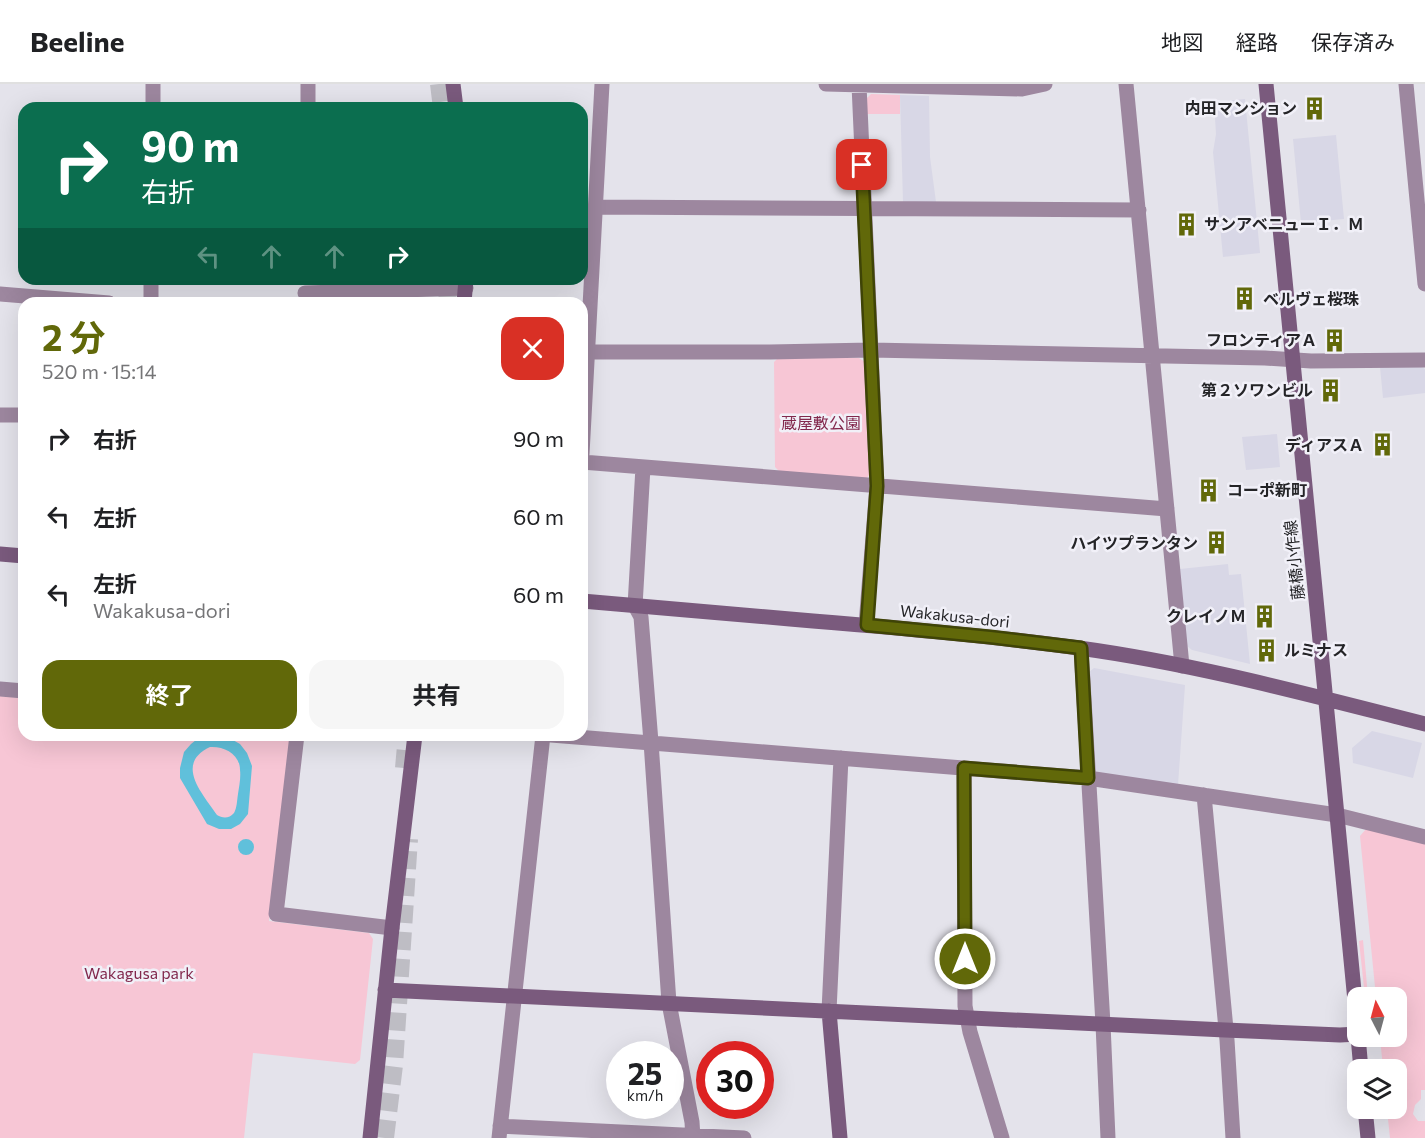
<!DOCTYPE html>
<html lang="ja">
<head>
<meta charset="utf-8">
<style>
  body { margin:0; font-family:Commissioner,"Noto Sans JP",sans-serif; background:#f6f6f6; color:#202124; height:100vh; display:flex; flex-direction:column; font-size:22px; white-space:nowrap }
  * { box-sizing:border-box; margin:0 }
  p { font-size:20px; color:#757577 }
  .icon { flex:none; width:33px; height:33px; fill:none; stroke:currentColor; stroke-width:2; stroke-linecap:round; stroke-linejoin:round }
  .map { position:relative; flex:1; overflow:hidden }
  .panel { position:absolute; left:18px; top:213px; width:570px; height:444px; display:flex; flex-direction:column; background:#fff; border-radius:18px; box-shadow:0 6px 24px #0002 }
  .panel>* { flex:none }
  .top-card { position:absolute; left:18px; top:18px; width:570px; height:183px; border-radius:18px; box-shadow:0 6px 24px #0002; background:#0b6e4f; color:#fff; overflow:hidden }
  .needle { width:39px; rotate:354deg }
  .buttons { position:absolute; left:1347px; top:903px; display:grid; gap:12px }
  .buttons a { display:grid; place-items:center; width:60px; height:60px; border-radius:12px; background:#fff; box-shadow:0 6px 24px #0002; font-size:30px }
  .speed { position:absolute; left:606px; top:957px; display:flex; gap:12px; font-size:30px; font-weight:700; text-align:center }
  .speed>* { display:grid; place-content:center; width:78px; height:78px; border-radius:50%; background:#fff; box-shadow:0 6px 24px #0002; line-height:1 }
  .speed small { font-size:15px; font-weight:400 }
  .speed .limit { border:9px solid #d22; background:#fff; color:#111 }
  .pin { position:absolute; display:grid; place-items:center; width:51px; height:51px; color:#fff; margin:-26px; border-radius:12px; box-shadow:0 3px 9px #0006 }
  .me { position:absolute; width:66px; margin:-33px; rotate:0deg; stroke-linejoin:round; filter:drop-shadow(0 0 4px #0008) }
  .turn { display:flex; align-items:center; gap:21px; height:126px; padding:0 24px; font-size:27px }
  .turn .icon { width:78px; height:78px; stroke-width:2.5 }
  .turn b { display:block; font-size:42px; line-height:51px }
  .lanes { display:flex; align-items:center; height:57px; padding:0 24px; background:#0003; justify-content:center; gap:30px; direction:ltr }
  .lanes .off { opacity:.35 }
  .round { display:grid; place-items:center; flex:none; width:63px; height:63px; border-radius:18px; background:#f6f6f6 }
  .summary { display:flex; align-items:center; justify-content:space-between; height:102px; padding:0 24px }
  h1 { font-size:36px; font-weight:700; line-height:45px; color:#616809 }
  .primary-button { display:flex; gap:12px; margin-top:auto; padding:12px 24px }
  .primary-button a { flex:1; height:69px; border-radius:18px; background:#616809; color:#fff; font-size:24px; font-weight:700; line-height:69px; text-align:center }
  .primary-button a+a { background:#f6f6f6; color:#202124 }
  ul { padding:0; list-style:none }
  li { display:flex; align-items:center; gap:18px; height:78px; padding:0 24px }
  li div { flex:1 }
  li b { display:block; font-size:22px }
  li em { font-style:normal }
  header { display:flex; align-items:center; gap:36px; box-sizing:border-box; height:84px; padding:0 30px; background:#fff; border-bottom:2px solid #e0e0e0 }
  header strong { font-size:28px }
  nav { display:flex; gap:33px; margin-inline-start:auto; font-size:21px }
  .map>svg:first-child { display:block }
  .built { fill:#d8d7e6 }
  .green { fill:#f7c6d5 }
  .water { fill:#60c0db; fill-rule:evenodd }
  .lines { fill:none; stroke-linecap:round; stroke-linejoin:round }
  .highway-tunnel { stroke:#bebdc4; stroke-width:18; stroke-dasharray:18 9; stroke-linecap:butt }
  .street { stroke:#9d879f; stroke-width:15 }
  .secondary { stroke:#7a5a7d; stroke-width:15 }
  .route-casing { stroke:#3f4406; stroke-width:15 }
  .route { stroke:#616809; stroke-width:10 }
  .labels { text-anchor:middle; stroke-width:5; stroke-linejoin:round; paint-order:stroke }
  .poi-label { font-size:16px; font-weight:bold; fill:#242427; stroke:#f1f0f8; text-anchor:end }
  .park-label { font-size:16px; fill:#82284d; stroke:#f1f0f8 }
  .street-label { font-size:16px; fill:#242427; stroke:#f1f0f8 }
</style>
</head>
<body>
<header>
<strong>Beeline</strong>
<nav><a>地図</a><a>経路</a><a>保存済み</a></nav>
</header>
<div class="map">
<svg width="1425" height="1054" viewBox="0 0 1425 1054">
  <rect width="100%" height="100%" fill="#e4e3eb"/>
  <path class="built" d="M900,11l29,1 1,61 6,45h-33z
    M1245,15l15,154 -37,4 -10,-105 3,-18 -2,-32z
    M1336,51l8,84 -43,4 -8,-84z
    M1380,283h42l3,2v24l-42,5z
    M1277,350l3,33 -34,3 -4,-33z
    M1228,480l1,11 12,-1 9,90 -58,-14 -5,-4 -7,-77z
    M1094,584l91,17 -7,100 -80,-11 -4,-5 -6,-96z
    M1372,647l50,12 -9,35 -60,-15 -1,-15z"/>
  <path class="green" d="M871,10l29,1v19h-33l-1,-15z
    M779,273l80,1 6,4 5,112 -4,5 -86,-7 -5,-5 -1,-105z
    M0,612l24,2v37h266l-21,186 100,12 4,6 -13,121 -5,4 -102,-11 -9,85h-244z
    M1366,745l59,15v246h-4v9l-6,6 -2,9 5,7h7v17h-35l-3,-29 9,-1v-38l-13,-1 -3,-32 16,-1v-38l-20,-1 -16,-161z
    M1363,856l5,57h-3l-6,-56z"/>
  <path class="water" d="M210,651h14l16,9 7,9 5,13 -4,48 -8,10 -9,5h-12l-12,-5 -27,-46v-10l4,-16 7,-8 5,-4zM210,663c14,-1 30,7 30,23 1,8 -1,17 -2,24 -1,6 -1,14 -4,19 -5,6 -12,5 -17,2 -14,-21 -43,-51 -7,-68z
    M238 763a8 8 0 1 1 16 0a8 8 0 1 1-16 0Z"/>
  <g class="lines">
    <path class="highway-tunnel" d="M439,0l3,24
      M447,219l2,-24
      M404,684l3,-33
      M385,1054l9,-73 15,-226"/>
    <path class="street" d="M826,0l196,5 23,-5
      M1126,0l56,582
      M1406,0l19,200
      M859,1l18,401 -11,139
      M153,24v-24
      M308,24v-24
      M595,123l544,3
      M305,209l161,-5
      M0,210l109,9
      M151,219v-24
      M587,268h183l101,-2 394,8 46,3 114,-1
      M0,331h24
      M582,370l20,-370
      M582,378l585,47
      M643,383l-8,139 6,11 10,125 18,261 23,119 1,16
      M1081,564l22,376 5,114
      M0,605l24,2
      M297,651l-21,179 116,14
      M551,651l537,43 249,37 88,22
      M964,684l1,238 5,26 32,106
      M1204,711l23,245 6,98
      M829,927l12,-253
      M500,1042l244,12
      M499,1054l44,-403"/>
    <path class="secondary" d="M453,0l3,24
      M1266,0l92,948
      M464,219l2,-24
      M0,470l24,2
      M582,517c69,6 139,12 208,18 97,8 193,16 289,29 117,16 231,47 346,76
      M385,906l840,40 115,5 18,-1
      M829,927l11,127
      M1358,952l3,34
      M1365,1024l3,30
      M370,1054l22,-210 23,-193"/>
  </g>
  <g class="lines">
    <defs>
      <path id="route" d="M862,81l15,321 -10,139 123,12 91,11 7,130 -124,-10 1,191"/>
    </defs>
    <use href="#route" class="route-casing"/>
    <use href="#route" class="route"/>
  </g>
  <defs>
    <symbol id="building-bare" viewBox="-9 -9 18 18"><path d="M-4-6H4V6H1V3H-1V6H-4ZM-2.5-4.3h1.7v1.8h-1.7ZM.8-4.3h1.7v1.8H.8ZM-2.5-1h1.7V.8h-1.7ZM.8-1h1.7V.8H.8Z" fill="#616809" stroke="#f1f0f8" stroke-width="2.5" paint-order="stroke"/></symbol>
  </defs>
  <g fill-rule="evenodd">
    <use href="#building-bare" x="1298" y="8" width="33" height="33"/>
    <use href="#building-bare" x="1170" y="124" width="33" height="33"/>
    <use href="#building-bare" x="1228" y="198" width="33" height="33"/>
    <use href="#building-bare" x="1318" y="240" width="33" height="33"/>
    <use href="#building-bare" x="1314" y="290" width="33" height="33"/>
    <use href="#building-bare" x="1366" y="344" width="33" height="33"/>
    <use href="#building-bare" x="1192" y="390" width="33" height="33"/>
    <use href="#building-bare" x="1200" y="442" width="33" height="33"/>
    <use href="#building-bare" x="1248" y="516" width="33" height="33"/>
    <use href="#building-bare" x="1250" y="550" width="33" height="33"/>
  </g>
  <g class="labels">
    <g class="poi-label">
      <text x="1297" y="30">内田マンション</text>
      <text x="1204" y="146" text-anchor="start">サンアベニューＩ．Ｍ</text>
      <text x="1263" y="221" text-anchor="start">ベルヴェ桜珠</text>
      <text x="1317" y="262">フロンティアＡ</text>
      <text x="1313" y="312">第２ソワンビル</text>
      <text x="1364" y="367">ディアスＡ</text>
      <text x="1227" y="412" text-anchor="start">コーポ新町</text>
      <text x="1198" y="465">ハイツプランタン</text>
      <text x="1246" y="538">クレイノＭ</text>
      <text x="1284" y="572" text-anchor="start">ルミナス</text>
    </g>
    <g class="park-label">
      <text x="821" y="345">蔵屋敷公園</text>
      <text x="139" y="895">Wakagusa park</text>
    </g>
    <g class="street-label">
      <text transform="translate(1294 476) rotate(-96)" y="6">藤橋小作線</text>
      <text transform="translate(955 532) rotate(6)" y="6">Wakakusa-dori</text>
    </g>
  </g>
</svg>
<div class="buttons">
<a><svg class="needle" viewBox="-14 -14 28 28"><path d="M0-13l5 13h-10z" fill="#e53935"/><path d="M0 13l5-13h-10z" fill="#757577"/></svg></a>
<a><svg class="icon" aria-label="layers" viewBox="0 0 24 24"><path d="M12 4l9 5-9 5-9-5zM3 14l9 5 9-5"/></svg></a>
</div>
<div class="speed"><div>25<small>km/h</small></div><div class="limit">30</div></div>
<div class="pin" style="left:862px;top:81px;background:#d93025"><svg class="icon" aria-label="arrive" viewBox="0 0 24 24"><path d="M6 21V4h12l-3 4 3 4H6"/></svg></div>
<svg class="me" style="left:965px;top:875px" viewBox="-20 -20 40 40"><circle r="17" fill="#616809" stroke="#fff" stroke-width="3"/><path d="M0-11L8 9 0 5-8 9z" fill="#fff"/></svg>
<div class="top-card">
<div class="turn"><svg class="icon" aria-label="right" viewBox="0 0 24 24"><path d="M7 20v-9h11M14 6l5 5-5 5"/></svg><div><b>90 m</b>右折</div></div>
<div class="lanes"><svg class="icon off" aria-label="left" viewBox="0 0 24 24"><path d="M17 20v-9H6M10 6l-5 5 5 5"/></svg><svg class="icon off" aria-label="ahead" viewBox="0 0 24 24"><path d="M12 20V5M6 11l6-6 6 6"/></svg><svg class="icon off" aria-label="ahead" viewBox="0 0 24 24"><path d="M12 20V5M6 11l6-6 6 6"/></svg><svg class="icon" aria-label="right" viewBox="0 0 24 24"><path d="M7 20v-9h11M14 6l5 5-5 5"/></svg></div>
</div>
<section class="panel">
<div class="summary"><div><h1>2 分</h1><p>520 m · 15:14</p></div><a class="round" style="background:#d93025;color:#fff"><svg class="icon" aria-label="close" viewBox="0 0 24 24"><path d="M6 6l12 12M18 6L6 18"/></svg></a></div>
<ul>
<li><svg class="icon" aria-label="right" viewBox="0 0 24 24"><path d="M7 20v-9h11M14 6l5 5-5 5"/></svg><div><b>右折</b></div><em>90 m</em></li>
<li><svg class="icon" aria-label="left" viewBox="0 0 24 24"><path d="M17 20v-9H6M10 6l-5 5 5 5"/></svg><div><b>左折</b></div><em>60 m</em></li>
<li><svg class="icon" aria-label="left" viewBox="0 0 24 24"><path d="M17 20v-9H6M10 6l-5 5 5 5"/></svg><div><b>左折</b><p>Wakakusa-dori</p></div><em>60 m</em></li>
</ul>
<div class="primary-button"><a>終了</a><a>共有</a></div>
</section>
</div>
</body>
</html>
